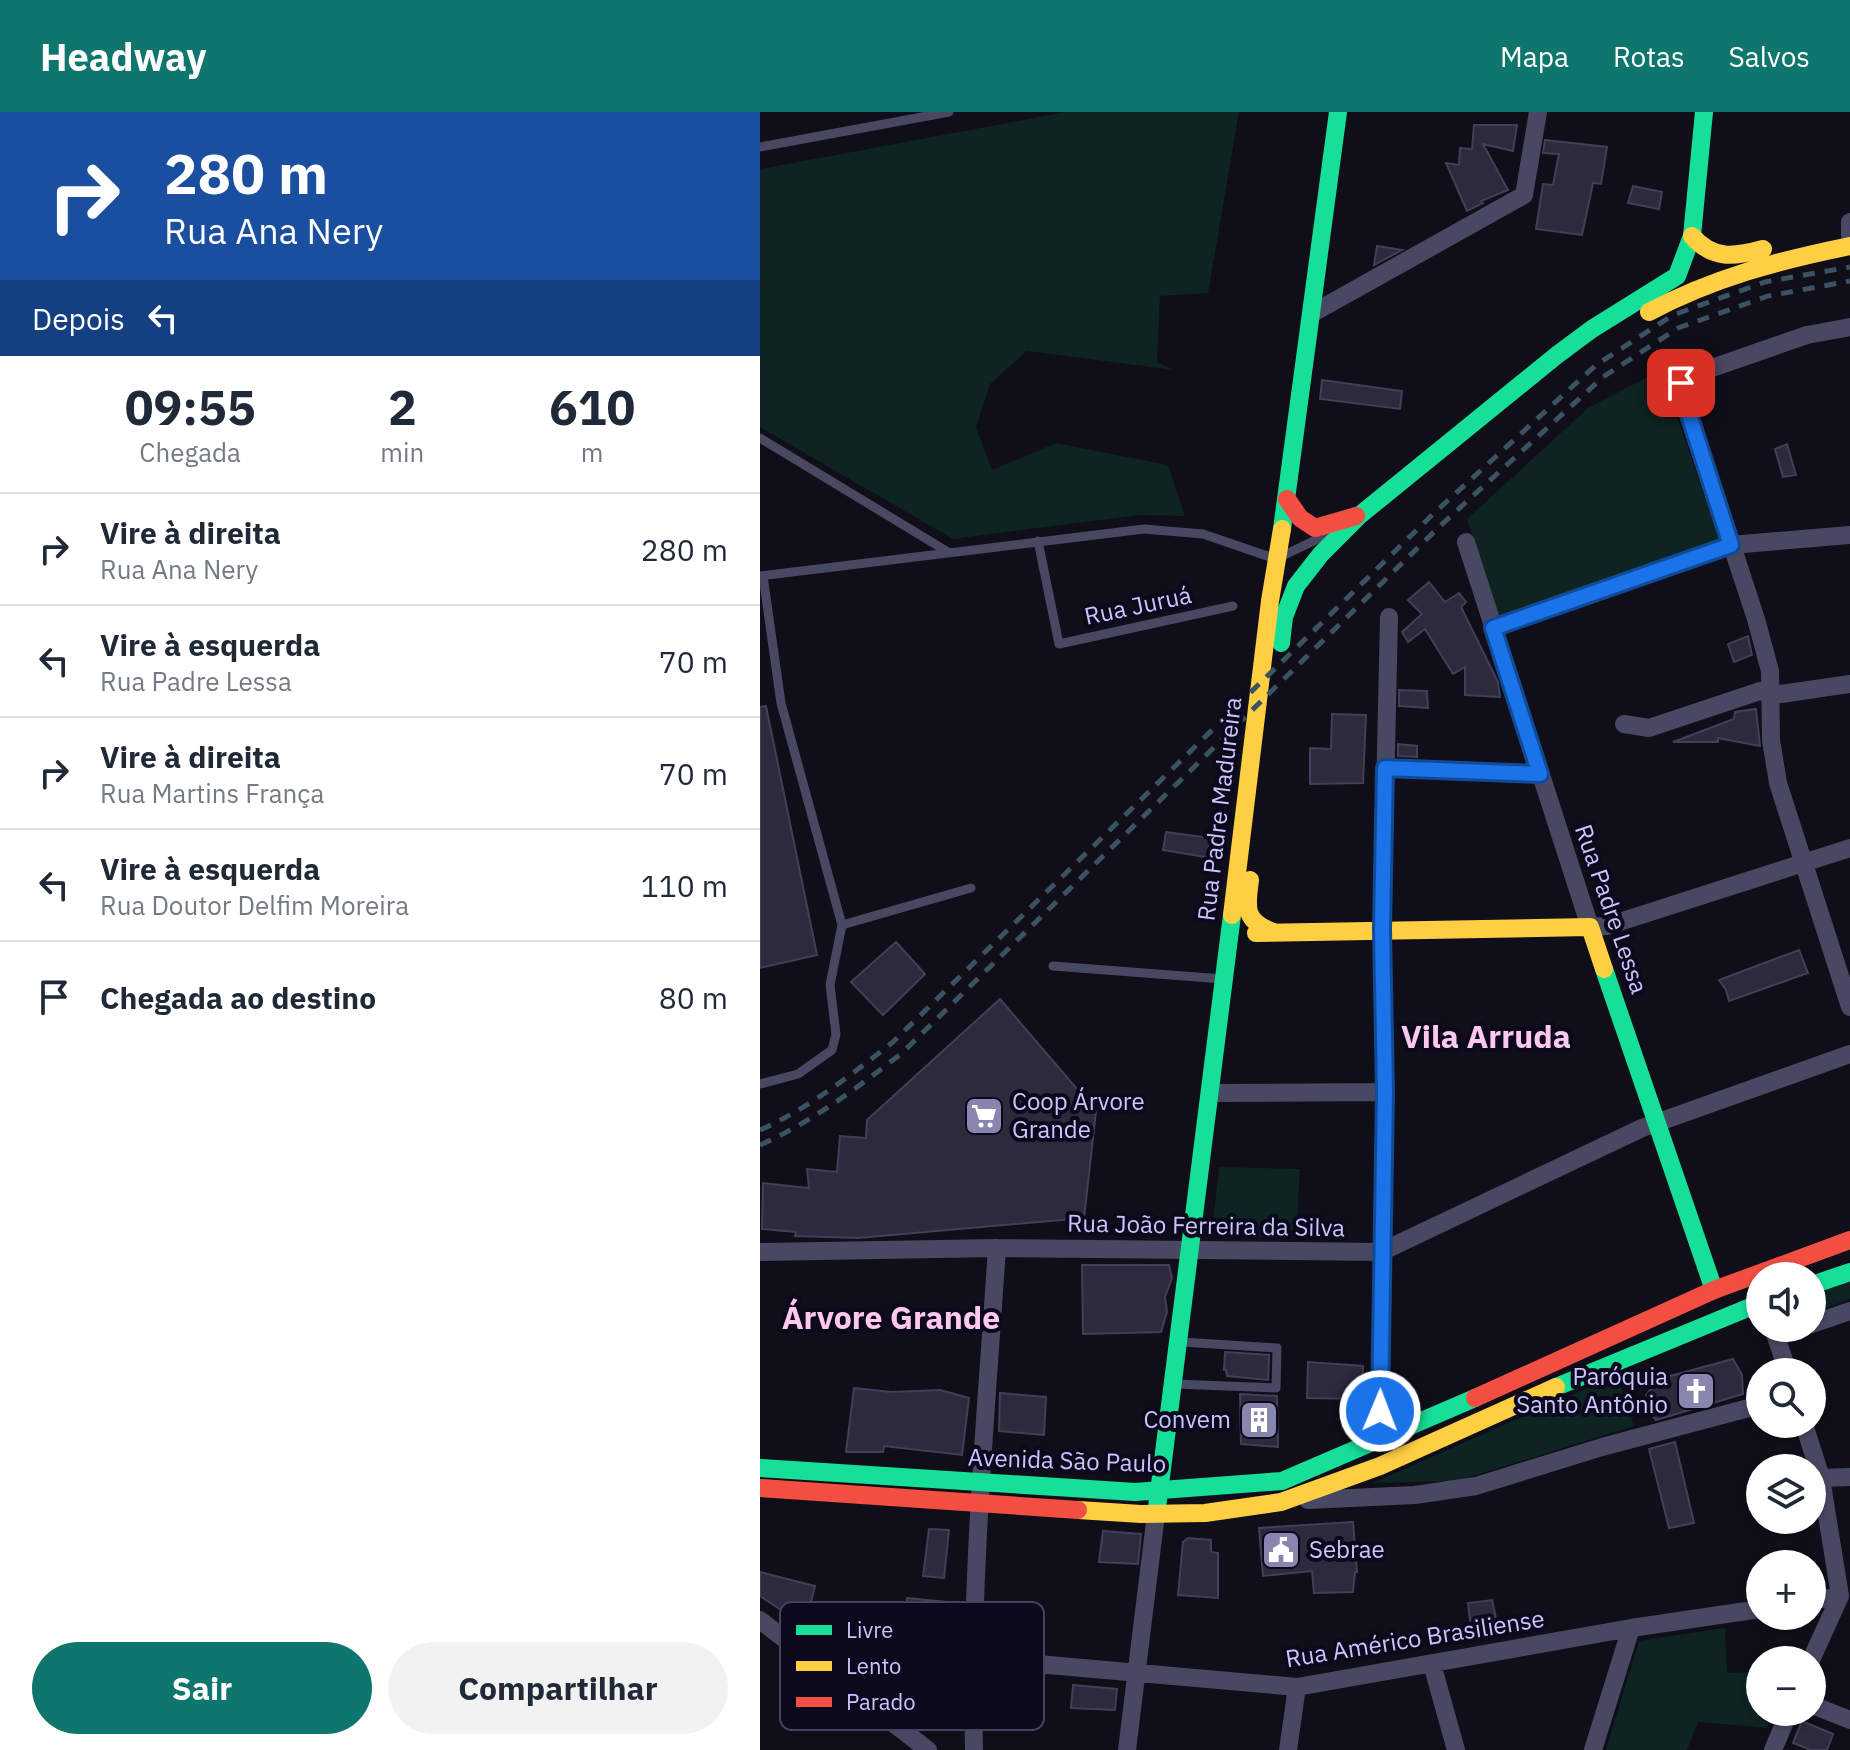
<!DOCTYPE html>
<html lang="pt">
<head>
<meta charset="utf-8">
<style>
  body { margin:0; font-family:"IBM Plex Sans",sans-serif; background:#f2f2f3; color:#1f2937; height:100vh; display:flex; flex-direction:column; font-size:30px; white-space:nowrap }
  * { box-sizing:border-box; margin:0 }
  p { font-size:26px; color:#747a83 }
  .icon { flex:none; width:44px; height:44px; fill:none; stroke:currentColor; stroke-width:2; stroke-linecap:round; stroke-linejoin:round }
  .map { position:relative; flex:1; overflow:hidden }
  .panel { display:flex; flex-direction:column; background:#fff; width:760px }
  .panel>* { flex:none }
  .hud { background:#1a4fa0; color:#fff; overflow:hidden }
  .buttons { position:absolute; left:986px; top:1150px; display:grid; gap:16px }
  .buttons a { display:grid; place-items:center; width:80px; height:80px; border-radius:50%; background:#fff; box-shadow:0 2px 6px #0004; font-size:40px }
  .pin { position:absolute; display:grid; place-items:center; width:68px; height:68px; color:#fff; margin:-34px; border-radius:16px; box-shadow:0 4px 12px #0006 }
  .me { position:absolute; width:88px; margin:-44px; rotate:1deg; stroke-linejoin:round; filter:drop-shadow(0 0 6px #0008) }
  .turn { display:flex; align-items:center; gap:28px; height:168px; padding:0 32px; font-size:36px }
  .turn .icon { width:104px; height:104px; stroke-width:2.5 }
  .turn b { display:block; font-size:56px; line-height:68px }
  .then { display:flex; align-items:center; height:76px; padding:0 32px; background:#0003; gap:16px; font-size:30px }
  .eta { display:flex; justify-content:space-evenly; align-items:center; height:136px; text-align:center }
  .eta b { font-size:48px; font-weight:700; line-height:56px }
  .cta { display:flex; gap:16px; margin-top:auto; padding:16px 32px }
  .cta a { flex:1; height:92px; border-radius:48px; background:#0f766e; color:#fff; font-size:32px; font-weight:700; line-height:92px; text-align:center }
  .cta a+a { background:#f2f2f3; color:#1f2937 }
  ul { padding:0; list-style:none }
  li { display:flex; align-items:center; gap:24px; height:112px; padding:0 32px; border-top:2px solid #e0e1e3 }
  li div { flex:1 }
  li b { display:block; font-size:30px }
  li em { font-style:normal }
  header { display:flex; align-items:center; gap:48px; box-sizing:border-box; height:112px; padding:0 40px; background:#0f766e; color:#fff }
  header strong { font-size:38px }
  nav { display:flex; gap:44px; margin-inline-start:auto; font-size:28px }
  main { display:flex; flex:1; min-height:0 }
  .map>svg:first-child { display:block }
  .green { fill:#0d2423 }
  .building { fill:#2c2a3c; stroke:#423f58; stroke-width:2 }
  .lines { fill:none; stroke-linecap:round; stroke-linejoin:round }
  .lane { stroke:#484862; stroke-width:9 }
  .street { stroke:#484862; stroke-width:18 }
  .fast { stroke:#16e098; stroke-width:18 }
  .slow { stroke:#ffcf43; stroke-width:18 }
  .jam { stroke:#f24e42; stroke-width:18 }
  .rail { stroke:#3a5263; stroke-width:5; stroke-dasharray:12 10; stroke-linecap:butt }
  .route-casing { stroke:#114b97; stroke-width:20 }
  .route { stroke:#1a73e8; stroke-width:14 }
  .labels { text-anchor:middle; stroke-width:8; stroke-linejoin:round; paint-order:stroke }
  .street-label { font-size:24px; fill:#c9c6ff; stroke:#0c091d }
  .poi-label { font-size:24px; fill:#c9c6ff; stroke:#0c091d; text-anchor:start }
  .district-label { font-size:32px; font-weight:bold; fill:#ffc8ee; stroke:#0c091d }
  .key { fill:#0c091d; stroke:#454261; stroke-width:2 }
  .key-label { font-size:22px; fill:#c9c6ff }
</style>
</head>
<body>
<header>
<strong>Headway</strong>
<nav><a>Mapa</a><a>Rotas</a><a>Salvos</a></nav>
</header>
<main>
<section class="panel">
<div class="hud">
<div class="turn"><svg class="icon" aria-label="right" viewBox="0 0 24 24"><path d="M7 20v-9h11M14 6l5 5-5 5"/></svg><div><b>280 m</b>Rua Ana Nery</div></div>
<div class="then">Depois<svg class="icon" aria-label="left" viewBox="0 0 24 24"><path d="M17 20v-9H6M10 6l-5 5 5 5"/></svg></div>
</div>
<div class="eta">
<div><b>09:55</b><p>Chegada</p></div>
<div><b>2</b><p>min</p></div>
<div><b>610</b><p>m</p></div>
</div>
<ul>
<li><svg class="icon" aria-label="right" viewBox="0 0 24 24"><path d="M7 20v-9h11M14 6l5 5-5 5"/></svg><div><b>Vire à direita</b><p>Rua Ana Nery</p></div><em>280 m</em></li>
<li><svg class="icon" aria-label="left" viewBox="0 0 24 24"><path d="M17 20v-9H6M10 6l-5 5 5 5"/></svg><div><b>Vire à esquerda</b><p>Rua Padre Lessa</p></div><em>70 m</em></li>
<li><svg class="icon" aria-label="right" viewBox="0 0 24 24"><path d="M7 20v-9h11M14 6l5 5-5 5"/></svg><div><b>Vire à direita</b><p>Rua Martins França</p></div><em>70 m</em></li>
<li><svg class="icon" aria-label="left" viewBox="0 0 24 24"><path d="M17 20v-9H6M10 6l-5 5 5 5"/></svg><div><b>Vire à esquerda</b><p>Rua Doutor Delfim Moreira</p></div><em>110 m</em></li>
<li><svg class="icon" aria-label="arrive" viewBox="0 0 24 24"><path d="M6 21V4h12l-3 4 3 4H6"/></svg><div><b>Chegada ao destino</b></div><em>80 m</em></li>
</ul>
<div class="cta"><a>Sair</a><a>Compartilhar</a></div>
</section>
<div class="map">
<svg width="1090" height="1638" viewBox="0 0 1090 1638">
  <rect width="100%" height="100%" fill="#100e18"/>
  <path class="green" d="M306,0h173l-31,181 -48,3 -3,66 17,8 -147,-19 -37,33 -14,43 16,43 64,-27 112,22 17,51 -46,-1 -186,24 -193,-112v-258z
    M901,258l60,175 -223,73 -31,-99 121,-111z
    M459,1055l81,2 -4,68h-80l-4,-5z
    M1090,1165v22l-38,15v-23z
    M857,1263l17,51 -177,55 -84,2z
    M965,1516l2,45 33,-1v40h14l-7,16 -69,-6 -11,28h-81l33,-109z"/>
  <path class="building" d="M714,13h43l-4,26 -30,-7 25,46 -27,11 2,2 -16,8 -21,-48 13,2 1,-17 12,1z
    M785,28l62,7 -6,37 -8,-1 -11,52 -46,-6 7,-45 10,1 6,-31 -16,-1z
    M873,74l29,6 -3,17 -31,-6z
    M617,134l25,4 -28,15z
    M562,268l80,11 -2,18 -80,-10z
    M1027,332l9,31 -13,2 -8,-28z
    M669,470l16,20 14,-9 7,9 -5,5 37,75 2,15 -35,-2v-28l-12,7 -28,-45 -17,13 -6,-10 20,-18 -14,-14z
    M988,524l4,19 -18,7 -6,-18z
    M639,578l28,1 1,17 -29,-2z
    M6,594l51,249 -57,13v-261z
    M996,597l4,37 -42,-8v4h-45l61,-23 1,-7z
    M572,602l34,1 -3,68 -53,1v-36l21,1z
    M638,632l19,2v11l-19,-1z
    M406,720l59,8 -2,20 -60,-10z
    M136,830l29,32 -42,41 -32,-33z
    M1039,838l9,23 -79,28 -3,-11 -7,-10z
    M240,887l96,112 -12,107 -226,20 -63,-2 1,-4 -34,-3 1,-46 46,5 -2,-19 30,3 3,-36 26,2 1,-18z
    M322,1153h87l3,13 -7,19 2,15 -6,20 -78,2z
    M465,1240l44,3 -1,25 -41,-4 -1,-6h-2z
    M973,1247l9,16 1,19 -87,26 -7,-9 -3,-16 5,-6 -7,-6z
    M548,1250l55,4 -1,33 -55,-1z
    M94,1276l37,4 49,-2 29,8 -7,57 -78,-9 -1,6h-37z
    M240,1281l46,4 -2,38 -45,-4z
    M480,1282l37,2 1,51 -37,-3z
    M915,1330l19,81 -25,5 -20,-79z
    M593,1410l4,50h-2l-2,20 -39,1 -2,-22 -49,5 -4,-48z
    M169,1417l20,1 -5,48 -21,-2z
    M343,1419l38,3 -3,30 -39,-2z
    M428,1426l23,2v12l7,1v45l-40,-3 5,-53z
    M0,1460l55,14 -10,40 -45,-30z
    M147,1486l49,5 1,18 -52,-2z
    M732,1488l7,32 -27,6 -4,-35z
    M313,1573l44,4 -2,21 -44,-2z
    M1042,1609l31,13 -6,16h-16l-18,-7z"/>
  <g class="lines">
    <path class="lane" d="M0,35l189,-35
      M0,326l188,114
      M278,429l21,103 174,-38
      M0,464l384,-47 59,5 73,25 50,-24
      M3,464l18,127 61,222 129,-37
      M293,854l170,13
      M0,972l38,-10 34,-24 4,-16 -6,-49 12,-60
      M415,1272l101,4 1,-40 -95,-6"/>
    <path class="street" d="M1090,110v14
      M553,201l211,-118 14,-83
      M1090,215l-43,8 -121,42 -5,6v7l75,229 14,52 1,69 7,43 72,224
      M706,430l124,385 17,-1 243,-78
      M733,516l238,-83 119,-10
      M864,612l25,4 111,-37 21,3 69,-10
      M625,656l155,6
      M451,981l174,-1
      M0,1140l237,-4 384,4 261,-124 208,-74
      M1052,1212l38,-13
      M1013,1216l15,44
      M1017,1225l25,-9
      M1044,1312l17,54 19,118 -29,64
      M620,1329l5,-349 -3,-163 7,-312
      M1061,1366l29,-1
      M548,1388l107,-5 61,-9 126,-39 158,-42
      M1052,1489l28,-5
      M0,1508l168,130
      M29,1530l508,45 334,-59 129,-19
      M672,1552l24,86
      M1052,1593l38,15
      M214,1638c-4,-168 12,-335 23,-502
      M367,1638l29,-236
      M528,1638l9,-63
      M833,1638l38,-122
      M1013,1638l16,-38"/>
    <path class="fast" d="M522,417l56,-417
      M521,531l3,-26 12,-31 25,-32 39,-39 197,-160 35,-26 85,-53 15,-40 12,-124
      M844,857l110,321
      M1052,1173l38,-13
      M796,1275l204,-84
      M0,1356l375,24 147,-11 193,-83
      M397,1396l75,-593"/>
    <path class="slow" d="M932,124c21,24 42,21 71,13
      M889,200c64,-34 131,-52 201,-66
      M490,768c-4,28 -6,41 23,52
      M472,803l38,-314 12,-72
      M496,821l334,-6 14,42
      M318,1398l63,4 64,-1 76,-11 99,-36 176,-79"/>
    <path class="jam" d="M527,387l13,19 15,10 41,-12
      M715,1286l239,-108 136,-50
      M0,1376l318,22"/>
    <path class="rail" d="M0,1018c49,-22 91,-55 133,-88l539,-527 164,-150 77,-50 92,-33 85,-15
      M0,1033c52,-23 97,-57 142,-92l538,-527 163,-149 75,-49 90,-32 82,-15"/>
  </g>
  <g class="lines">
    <defs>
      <path id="route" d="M620,1299l5,-319 -3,-163 3,-161 155,6 -47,-146 238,-83 -50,-155v-7"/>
    </defs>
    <use href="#route" class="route-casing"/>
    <use href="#route" class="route"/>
  </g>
  <defs>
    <symbol id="supermarket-square" viewBox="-11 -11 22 22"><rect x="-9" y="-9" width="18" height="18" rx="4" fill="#8886ae" stroke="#0c091d"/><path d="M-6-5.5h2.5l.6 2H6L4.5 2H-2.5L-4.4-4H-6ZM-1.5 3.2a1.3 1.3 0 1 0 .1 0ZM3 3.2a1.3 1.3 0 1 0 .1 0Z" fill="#fff"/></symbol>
    <symbol id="church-square" viewBox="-11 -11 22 22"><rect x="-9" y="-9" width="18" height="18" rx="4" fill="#8886ae" stroke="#0c091d"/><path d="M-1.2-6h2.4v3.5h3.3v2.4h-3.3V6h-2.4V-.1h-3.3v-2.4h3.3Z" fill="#fff"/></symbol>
    <symbol id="building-square" viewBox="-11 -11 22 22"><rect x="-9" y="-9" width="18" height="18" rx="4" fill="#8886ae" stroke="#0c091d"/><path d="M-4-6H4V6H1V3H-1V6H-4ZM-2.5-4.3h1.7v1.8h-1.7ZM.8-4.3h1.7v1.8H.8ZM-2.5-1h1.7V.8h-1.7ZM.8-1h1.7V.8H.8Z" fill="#fff"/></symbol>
    <symbol id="civic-square" viewBox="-11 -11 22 22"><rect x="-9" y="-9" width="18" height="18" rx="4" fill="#8886ae" stroke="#0c091d"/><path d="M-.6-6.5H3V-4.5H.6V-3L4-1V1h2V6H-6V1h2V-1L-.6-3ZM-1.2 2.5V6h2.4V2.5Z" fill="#fff"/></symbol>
  </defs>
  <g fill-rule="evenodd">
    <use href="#supermarket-square" x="202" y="982" width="44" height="44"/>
    <use href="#church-square" x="914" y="1257" width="44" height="44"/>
    <use href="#building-square" x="477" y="1286" width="44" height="44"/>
    <use href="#civic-square" x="499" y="1416" width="44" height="44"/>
  </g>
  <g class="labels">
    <g class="street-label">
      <text transform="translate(378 494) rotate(-12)" y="8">Rua Juruá</text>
      <text transform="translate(460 697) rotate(-83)" y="8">Rua Padre Madureira</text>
      <text transform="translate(851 797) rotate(71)" y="8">Rua Padre Lessa</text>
      <text transform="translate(446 1114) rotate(1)" y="8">Rua João Ferreira da Silva</text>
      <text transform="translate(307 1349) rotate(2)" y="8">Avenida São Paulo</text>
      <text transform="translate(655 1527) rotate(-9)" y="8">Rua Américo Brasiliense</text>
    </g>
    <g class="poi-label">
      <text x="252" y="998">Coop Árvore<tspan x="252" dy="28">Grande</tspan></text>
      <text x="908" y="1273" text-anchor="end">Paróquia<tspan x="908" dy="28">Santo Antônio</tspan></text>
      <text x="471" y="1316" text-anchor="end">Convem</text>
      <text x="549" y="1446">Sebrae</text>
    </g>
    <g class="district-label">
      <text x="726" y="936">Vila Arruda</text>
      <text x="131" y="1217">Árvore Grande</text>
    </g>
  </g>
  <rect x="20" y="1490" width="264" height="128" rx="12" class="key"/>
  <rect x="36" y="1513" width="36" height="10" fill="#16e098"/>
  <rect x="36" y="1549" width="36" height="10" fill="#ffcf43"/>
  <rect x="36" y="1585" width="36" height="10" fill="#f24e42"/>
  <g class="key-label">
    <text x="86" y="1526">Livre</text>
    <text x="86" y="1562">Lento</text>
    <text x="86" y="1598">Parado</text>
  </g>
</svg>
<div class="buttons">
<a><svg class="icon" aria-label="sound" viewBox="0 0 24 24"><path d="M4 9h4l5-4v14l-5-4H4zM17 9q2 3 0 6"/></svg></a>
<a><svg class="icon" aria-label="search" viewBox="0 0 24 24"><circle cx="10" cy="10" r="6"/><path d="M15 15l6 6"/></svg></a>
<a><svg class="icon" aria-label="layers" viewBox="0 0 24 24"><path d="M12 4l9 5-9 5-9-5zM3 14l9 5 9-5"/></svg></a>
<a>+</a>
<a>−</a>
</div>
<div class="pin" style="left:921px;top:271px;background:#d93025"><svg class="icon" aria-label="arrive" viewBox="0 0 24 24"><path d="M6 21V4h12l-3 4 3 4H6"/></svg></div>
<svg class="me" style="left:620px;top:1299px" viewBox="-20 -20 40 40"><circle r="17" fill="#1a73e8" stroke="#fff" stroke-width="3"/><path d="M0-11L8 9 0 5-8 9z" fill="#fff"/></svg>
</div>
</main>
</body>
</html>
